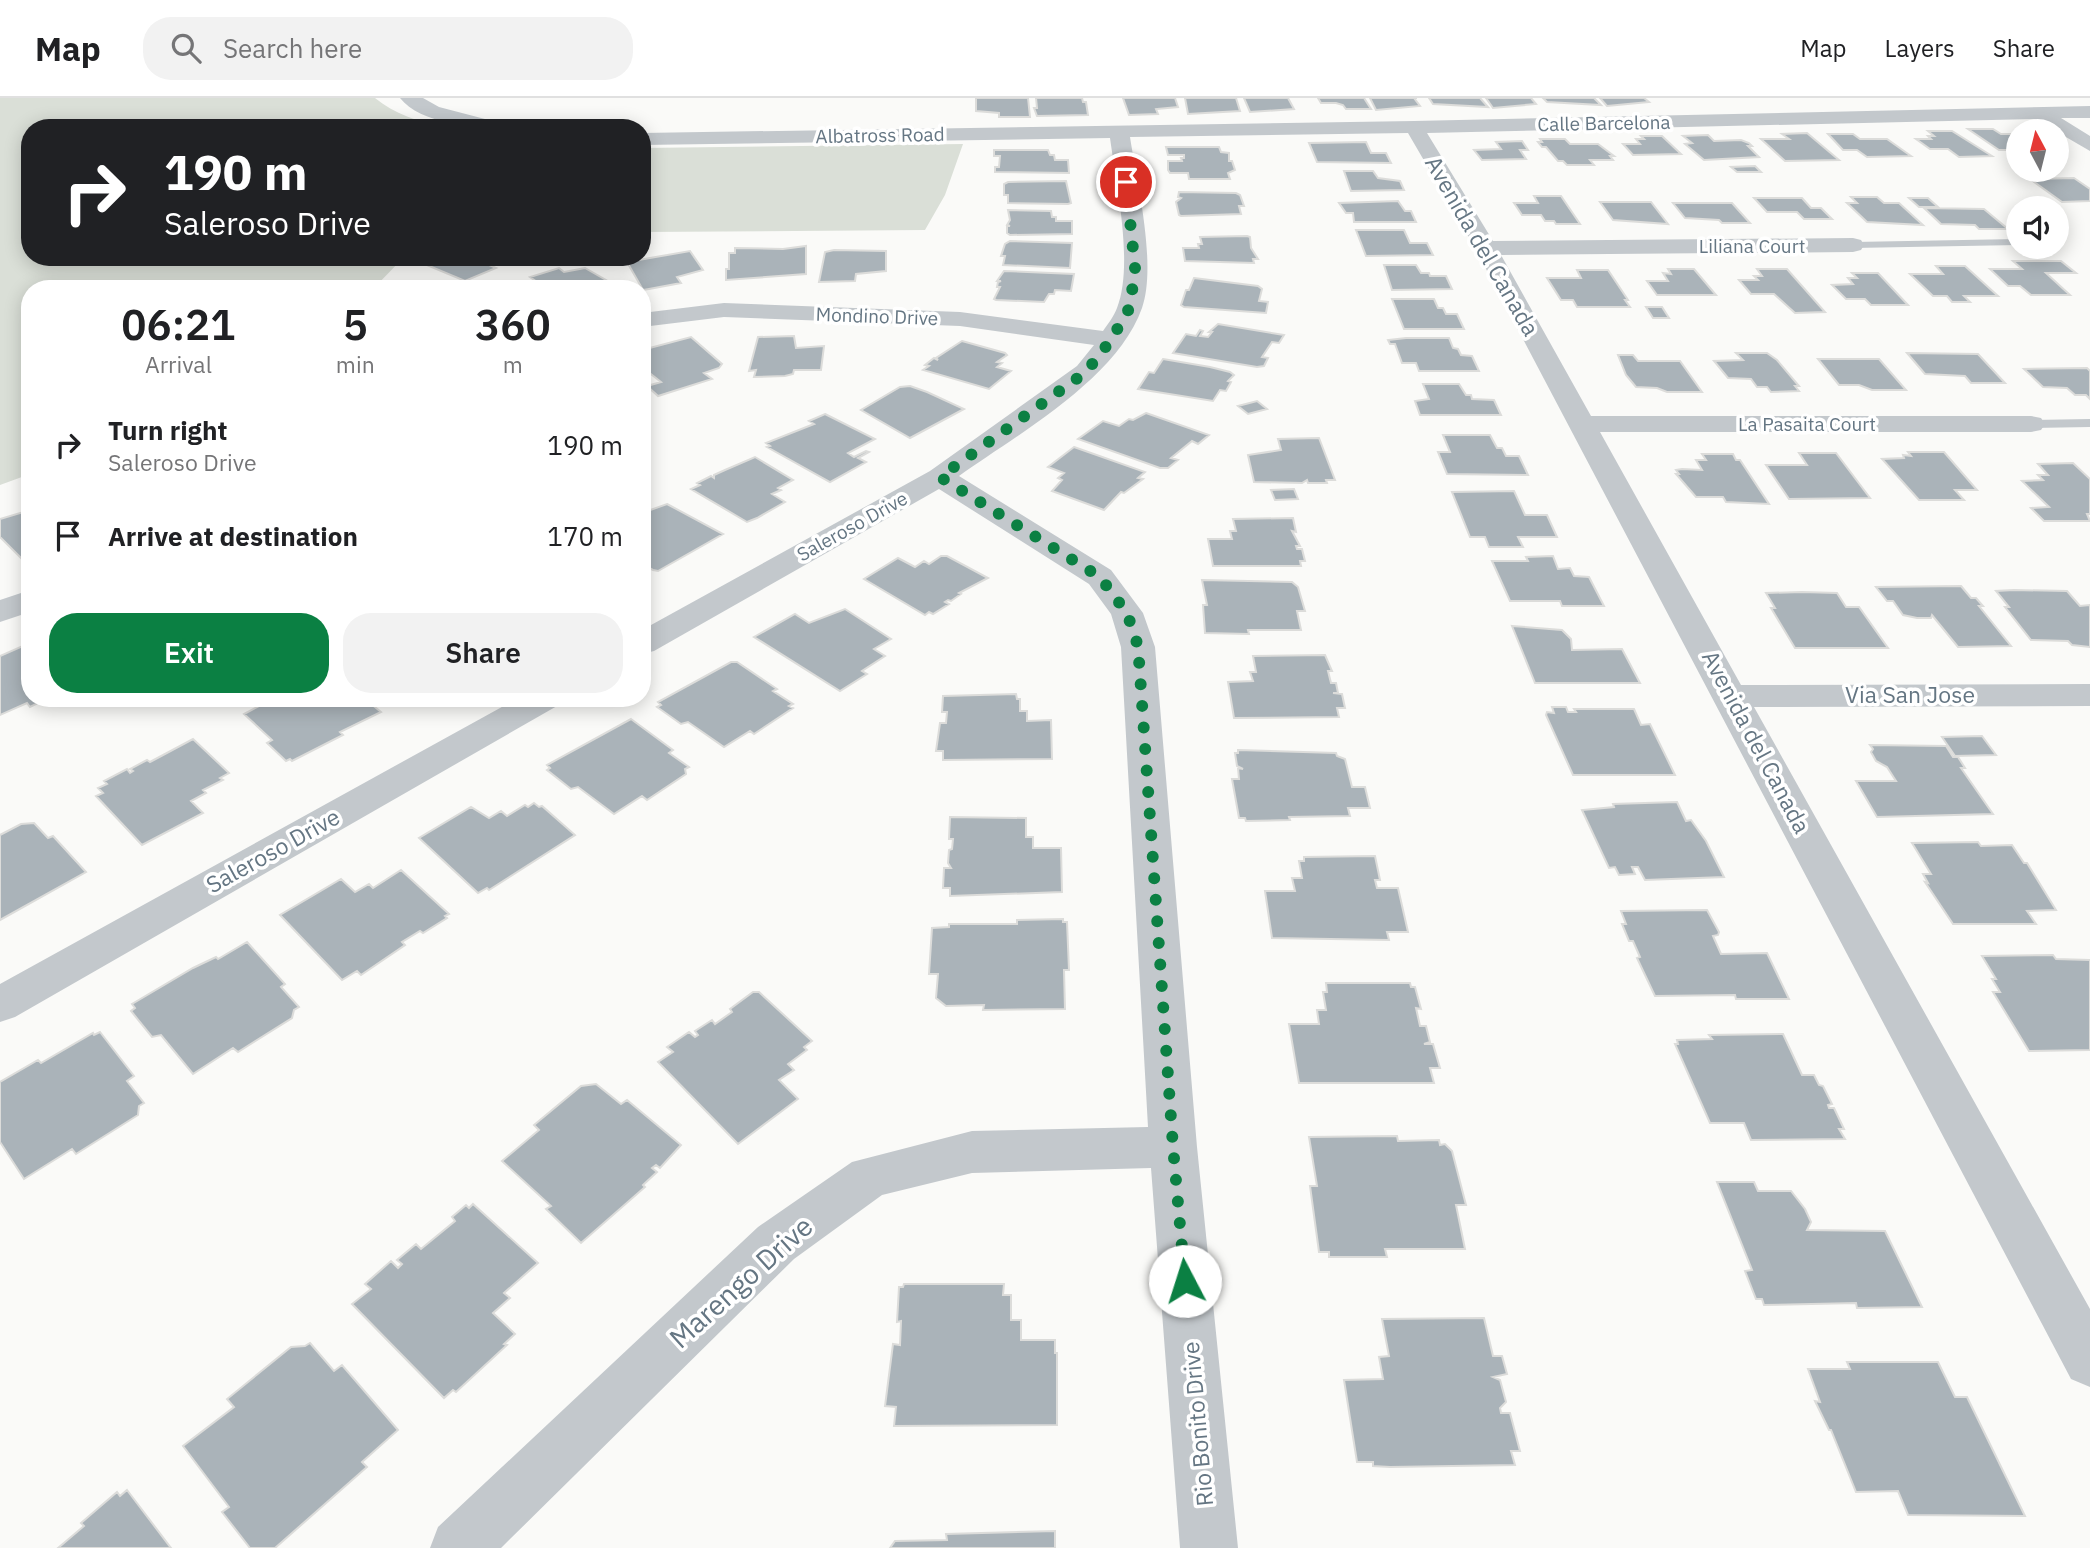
<!DOCTYPE html>
<html lang="en">
<head>
<meta charset="utf-8">
<style>
  body { margin:0; font-family:"IBM Plex Sans",sans-serif; background:#f2f2f2; color:#202124; height:100vh; display:flex; flex-direction:column; font-size:26px; white-space:nowrap }
  * { box-sizing:border-box; margin:0 }
  p { font-size:23px; color:#757577 }
  .icon { flex:none; width:38px; height:38px; fill:none; stroke:currentColor; stroke-width:2; stroke-linecap:round; stroke-linejoin:round }
  .map { position:relative; flex:1; overflow:hidden }
  .drawer { position:absolute; left:21px; top:182px; width:630px; height:427px; display:flex; flex-direction:column; background:#fff; border-radius:28px; box-shadow:0 4px 18px #0003 }
  .drawer>* { flex:none }
  .guide { position:absolute; left:21px; top:21px; width:630px; height:147px; border-radius:28px; box-shadow:0 4px 18px #0003; background:#202124; color:#fff; overflow:hidden }
  .needle { width:46px; rotate:353deg }
  .buttons { position:absolute; left:2006px; top:21px; display:grid; gap:14px }
  .buttons a { display:grid; place-items:center; width:63px; height:63px; border-radius:50%; background:#fff; box-shadow:0 4px 18px #0003; font-size:35px }
  .pin { position:absolute; display:grid; place-items:center; width:60px; height:60px; color:#fff; margin:-30px; border:4px solid #fff; border-radius:50%; box-shadow:0 2px 7px #0007 }
  .me { position:absolute; width:77px; margin:-38px; rotate:355deg; stroke-linejoin:round; filter:drop-shadow(0 0 5px #0008) }
  .turn { display:flex; align-items:center; gap:24px; height:147px; padding:0 28px; font-size:32px }
  .turn .icon { width:91px; height:91px; stroke-width:2.5 }
  .turn b { display:block; font-size:49px; line-height:60px }
  .eta { display:flex; justify-content:space-evenly; align-items:center; height:119px; text-align:center }
  .eta b { font-size:42px; font-weight:600; line-height:49px }
  .action { display:flex; gap:14px; margin-top:auto; padding:14px 28px }
  .action a { flex:1; height:80px; border-radius:28px; background:#0b8043; color:#fff; font-size:28px; font-weight:600; line-height:80px; text-align:center }
  .action a+a { background:#f2f2f2; color:#202124 }
  ul { padding:0; list-style:none }
  li { display:flex; align-items:center; gap:21px; height:91px; padding:0 28px }
  li div { flex:1 }
  li b { display:block; font-size:26px }
  li em { font-style:normal }
  header { display:flex; align-items:center; gap:42px; box-sizing:border-box; height:98px; padding:0 35px; background:#fff; border-bottom:2px solid #e0e0e0 }
  header strong { font-size:33px }
  nav { display:flex; gap:38px; margin-inline-start:auto; font-size:24px }
  .search { width:490px; height:63px; background:#f2f2f2; display:flex; align-items:center; gap:18px; box-sizing:border-box; padding:0 24px; border-radius:28px; color:#757577; font-size:26px }
  .map>svg:first-child { display:block }
  .green { fill:#dadfd7 }
  .building { fill:#aab3b9; stroke:#dcdcda; stroke-width:2 }
  .lines { fill:none; stroke-linecap:round; stroke-linejoin:round }
  .service { fill:#c3c8cc; fill-rule:evenodd }
  .minor { fill:#c3c8cc; fill-rule:evenodd }
  .route { stroke:#0b8043; stroke-width:12; stroke-dasharray:0 21.6 }
  .labels { text-anchor:middle; stroke-width:7; stroke-linejoin:round; paint-order:stroke }
  .far-street-label { font-size:19px; fill:#657683; stroke:#fff }
  .street-label { font-size:23px; fill:#657683; stroke:#fff }
  .near-street-label { font-size:28px; fill:#657683; stroke:#fff }
</style>
</head>
<body>
<header>
<strong>Map</strong>
<div class="search"><svg class="icon" aria-label="search" viewBox="0 0 24 24"><circle cx="10" cy="10" r="6"/><path d="M15 15l6 6"/></svg>Search here</div>
<nav><a>Map</a><a>Layers</a><a>Share</a></nav>
</header>
<div class="map">
<svg width="2090" height="1450" viewBox="0 0 2090 1450">
  <rect width="100%" height="100%" fill="#fafaf8"/>
  <path class="green" d="M0,0h375c19,16 44,23 68,30h-413v129h374l-31,32h-343v185l-30,11z
    M963,46l-18,51 -20,35 -283,2v-84z"/>
  <path class="building" d="M976,0h52l2,19h-31v-4l-23,-2z
    M1036,0h46l1,4h3l2,13 -51,1 -3,-8h3z
    M1123,0h52l3,9 -22,2 2,5 -29,1z
    M1185,0h51l4,13 -52,3z
    M1244,0h44l6,11 -44,3z
    M1318,0h46l7,11h-25l-3,-4 -7,-2h-15z
    M1370,0h47h-3l6,8 -44,4z
    M1429,0h51l8,9 -55,-3z
    M1486,0h45l5,6 -43,4z
    M1543,0h51l7,7 -54,-3z
    M1600,0h44l5,4 -42,4z
    M1968,31h25l8,5h17v16h-19z
    M1928,33h24l40,25 -33,1 -11,-8h-18l-14,-10h15l-3,-3h6z
    M1807,35l32,27 -54,1 -24,-22h28l-7,-5z
    M1828,36h25l7,5h27l24,17 -44,1 -10,-7h-14z
    M1708,37l6,6 27,-1 8,3 3,3h-4l11,11 -55,3 -19,-16 7,-1 -9,-7z
    M1641,38h21l19,18 -48,1 -10,-11h17l-4,-5h8z
    M1540,41h25l5,5h28l16,12h-4l3,4h-23l4,5h-27l-4,-4h-5l-12,-14h-4l-4,-5h4z
    M1522,43l6,9h-8l6,9 -44,1 -8,-10 27,-1 -5,-7z
    M1366,44l5,11h15l5,10 -74,-1 -8,-19z
    M1166,49h53l2,5 8,1v8h3l3,9 -7,3 2,6h-41l-1,-6h-18l-2,-3v-9h14l-1,-3h3v-3h-16z
    M994,52h54l2,5h4l1,5h13l1,13 -74,-1v-5h4l1,-11h-6z
    M1755,68l6,6h-24l-6,-5z
    M1344,73h29l5,7 22,3 4,9 -53,1z
    M2074,80l16,11v12l-28,1 -32,-23z
    M1066,83l5,22 -3,1 -60,-1v-8h-4v-11l4,-2z
    M1179,94l57,1 4,2 4,11h-5l2,8 -60,2 -2,-1 -3,-13 5,-4 -3,-1z
    M1534,98h27l19,28h-24l-2,-3h-9l-4,-6h-19l-8,-12h24z
    M1851,99h26l7,6h15l24,22 -56,-3 -20,-19h10z
    M1754,100h48l9,10h10l11,11h-28l-7,-7h-30z
    M1909,100h19l10,9h-19z
    M1398,103l7,10h6l5,11h-62l-1,-9h-7l-7,-10z
    M1600,104h51l17,22 -55,-4z
    M1673,105h59l18,20h-28l-3,-3 -34,-2z
    M1924,110l60,1 24,20h-29l-4,-4 -34,-1z
    M1008,112l43,1 1,6h4v4h16v13l-62,1 -3,-2v-7h3l-3,-1 3,-5z
    M1356,132h48l6,13h17l6,12 -67,1z
    M1247,138l3,1 1,11 7,11h-5l1,4 -69,-2 -2,-13h16l-1,-4h4l-2,-7z
    M1010,143l62,2 -2,25 -67,-3 2,-9h-4l4,-12z
    M806,148v28l-80,6v-11h3v-16h6v-5l48,1z
    M834,152l52,1v20l-30,3 -1,7 -36,1 6,-30z
    M690,153l13,19 -26,7 4,6 -32,6 -6,1 -16,-28z
    M431,159h66l-10,7 9,4 -31,13 -43,-18z
    M2013,163h48l15,12h-30l24,22h-39l-11,-9h-12l-18,-17h32z
    M1384,167h32l5,8h8l1,3h16l6,13 -60,1z
    M1936,168h29l33,30h-34l6,6h-18l-5,-6h-14l-23,-22h33z
    M559,170l5,4 21,-4 35,20 -82,1 -6,-5 5,-2 -7,-5z
    M1668,171h26l22,26h-59l-10,-14h21l-5,-8 8,1z
    M1757,171h30l38,43 -30,1 -21,-19h-23l-12,-14h19l-4,-4h8z
    M1577,172h31l20,30h-3l5,7h-53l-4,-7h-12l-14,-22h34z
    M1004,173l70,3 -3,17 -16,-1 -1,4h-5l-5,8 -48,-2 -2,-1 6,-12h-3l1,-5 3,-1h-4z
    M1852,175h26l30,32h-37l-6,-6h-19l-14,-14 21,-1 -5,-6h9z
    M1194,180l64,8 4,3 -3,12 9,1 -2,11 -82,-6 -3,-2 5,-15h3z
    M1392,201h42l4,9h5l3,6h11l7,15h-60z
    M1646,209h16l7,11h-16z
    M1218,226l66,11 -5,8 -7,-1 -10,15 6,1 -4,8 -7,1 -84,-14 13,-19 10,2 4,-6 3,1 -3,5 8,1 4,-5h-3z
    M794,238l2,12 28,-2 -3,24h-27l-1,4 -8,2 -31,1 2,-7 -7,1 9,-34z
    M691,239l31,27 -3,4 -15,5 8,6 -54,17 -11,-10 14,-4 -19,-15v-17z
    M1406,240h43l4,10 5,1 3,6 11,1 7,15h-60l-3,-8h-14l-7,-19h-5l-2,-4z
    M962,243l43,12 2,2 -10,7 5,1 -5,4 14,4 -22,18 -66,-19 6,-4 -4,-1 9,-7 4,2 -2,-2z
    M1736,255h31l10,7 22,26h-4l4,5 -28,1 -4,-5h-10l-6,-8 -23,-1 -14,-17 29,-1z
    M1907,255l71,1 27,29h-34l-6,-7 -40,-2z
    M1618,257h15l5,6h42l22,31h-35l-10,-4 -21,-1 -10,-12z
    M1163,261l47,8 20,5 4,3 -6,6 3,1 -5,9 -6,-1 -7,11 -75,-12 11,-17 5,1z
    M1818,261h61l27,31h-34l-13,-5h-20z
    M2087,270l3,3v28l-4,-4h-11l-8,-7 -24,-1 -19,-18z
    M1423,286h36l7,11h5l1,4 22,1 7,15h-81l-5,-14 14,-2z
    M910,288l17,6 37,17 -54,29 -49,-28 39,-23z
    M1257,303l10,8 -19,5 -10,-8z
    M1146,315l63,22 -11,9 -6,-3 -21,17 7,2 -10,8h-8l-82,-29 25,-18 16,5 10,-7 4,1z
    M825,316l50,25 -27,14 6,4 12,-6 3,1 -11,6 8,4 -36,20 -63,-35 3,-1 -4,-3 48,-19 -5,-3z
    M1443,337h47l7,13h5l4,8h13l9,19 -81,-1 -9,-22h12z
    M1319,340l16,42h-9l1,3h-19l-1,-3 -5,3 -48,-1 -6,-27 33,-5 -3,-11z
    M1074,349l71,25 -7,6 5,1 -19,14 -3,-1 -17,18 -52,-19 10,-11 -4,-2 6,-5 -16,-6z
    M1908,354h36l33,38h-22l9,10h-45l-37,-41 22,-1 -1,-3 8,1z
    M1799,355h37l34,45 -81,1 -23,-34h41z
    M1702,356h31l3,6h4l29,44 -43,-2 -3,-5h-27l-20,-23h3l-3,-4 6,-1 20,1 -6,-10h10z
    M755,359l38,23 -15,8 3,2 -9,4 13,8 -28,16 -10,4 -56,-33 9,-4 -3,-2 14,-7 3,2v-3l11,-5z
    M2073,365l17,16v35h-3l3,7h-46l-13,-13 18,-1 -27,-26 21,-1 -5,-5h10l-10,-11z
    M1294,391l4,10 -23,1 -4,-10z
    M1514,393l11,24h22l10,22h-39l5,10h-34l-4,-10h-15l-18,-45z
    M667,406l56,30 -65,37 -5,-1 -11,-6v-51z
    M30,412v45l-8,4 -22,-22v-18z
    M1293,420l3,14 -4,-1 8,15h-4l1,3h5l3,12h-5l1,5h-88l-5,-27h24l-2,-8h6l-3,-12z
    M941,458h6l41,22 -29,15 2,1 -10,7 -3,-1 -3,2 4,2 -16,10 -4,-2 -4,3 -61,-36 34,-21 17,9 9,-6 5,3z
    M1553,458l5,13 12,-1 4,8 15,1 15,29h-42l-2,-5h-50l-18,-40h36l-2,-4z
    M1202,482l90,2 6,5 7,24h-8l4,19h-53l1,4 -44,-1 -2,-28h4z
    M1961,488l10,12h5l7,8h-4l32,40 -53,1 -26,-32 -1,3h-14l-14,-3 -10,-14h-6l-11,-14z
    M2014,492l53,1 13,15 10,-1v42l-18,-2 -4,-4 -37,-1 -26,-33h4l-13,-16z
    M1802,494l35,1 9,14h13l29,41h-93l-24,-40h4l-9,-15z
    M845,511l46,30 -17,10 11,7 -23,15 5,3 -27,17 -86,-54 41,-23 14,9z
    M1512,528l50,4 9,9 1,11 50,-1 18,34h-105z
    M25,547l5,1v52h18l-18,9 -3,-4 -27,12v-59z
    M1325,557l7,16h-4l3,12h5l2,10h-5l9,1 3,14h-8l2,9 -105,1 -6,-36 25,-1 -3,-9h6l-3,-16z
    M731,564h6l40,27 -4,2 20,13 -4,2 4,2 -39,26 -4,-3 -26,16 -36,-25 -7,2 -24,-17 4,-2 -3,-3z
    M1016,596l1,5h3v12h7v10l24,-1 1,39 -109,1v-9h-7l4,-28h6l1,-11h-5l1,-16z
    M274,600h90l17,14 -41,20 3,3 -51,26 -2,-2 -4,2 -19,-18 5,-3 -28,-26z
    M1552,609h14l2,5h8l-2,-3h60l7,16 9,-1 25,51h-102l-27,-60 1,-3 7,1z
    M631,621l42,31 -4,3 20,14 -4,2 1,5 -39,26 -5,-4 -28,18 -36,-27 -7,2 -24,-19 3,-2 -3,-3z
    M1982,638l14,19 -41,1 -13,-19z
    M193,641l36,34 -9,5 3,2 -20,10 3,3 -15,8 12,12 -61,32 -46,-49 7,-3 -5,-5 9,-4 -3,-3 23,-12 3,4 3,-2 -3,-2 17,-9 3,2z
    M1870,647l76,1 7,11h5l7,11h-4l32,46 -116,3 -21,-36h40l-9,-14 -11,-6 -5,-9 2,-3z
    M1238,652l98,3 1,3 8,3 7,28h13l5,21h-22l2,8 -61,1 1,3 -44,1 -1,-3h-6l-7,-39h7l-1,-11 5,1 -6,-3 -2,-13h3z
    M1677,704l9,19 5,-1 15,21 18,36 -79,3 -7,-13h-6l3,7 -16,1 -4,-8 -6,1 -27,-58 32,-3 -1,-3z
    M534,705l5,4 3,-1 33,29 -86,55 -2,-2 -9,5 -59,-55 52,-31 18,11 12,-7 6,5 18,-11 3,2z
    M950,719l76,1v19h7v11h28l1,44 -112,4v-8h-7l1,-20h7l-3,-5 1,-13 3,-1 1,-10h-4z
    M34,725l14,15 5,-2 33,36 -86,48v-85l21,-11z
    M1978,744l3,4 31,-1 12,18h3l29,47 -29,1 9,13h-83l-28,-42 3,1 -5,-9h8l-19,-31z
    M1375,758l5,24h-5l2,8h21l10,44h-21l2,8 -117,-2 -7,-47h30l-3,-13h10l-3,-17h5v-4z
    M401,772l48,44 -4,2 2,2 -24,15 -3,-2 -18,11 3,3 -44,30 -4,-4 -15,9 -62,-65 61,-36 14,13 14,-8 4,4z
    M1707,812l12,22 -1,3 -5,1 8,18 46,-1 22,46h-53l-1,-4 -80,1 -18,-38 3,-1 -7,-16h-4l-7,-17h4l-5,-13z
    M1063,821v3h4l2,48h-5l1,39 -82,1 1,-5 -38,1 -10,-8 2,-24h-9l3,-46 17,-1v-3h68v-4z
    M247,844l38,42 -4,3 18,20 -5,3 -2,8 -54,34 -5,-4 -40,26 -32,-39 -9,2 -21,-26 4,-3 -3,-4 61,-36 23,-11 2,2z
    M2053,857l3,4 34,1v90l-61,1 -36,-59h7l-8,-13h4l-14,-23z
    M1326,885h84l1,4h4l6,22 -5,-1 4,18h6l4,16 -6,2h9l7,24h-10l4,15h-135l-10,-59h30l-2,-14h9l-3,-18h4z
    M753,894h6l53,49 -8,6 3,3 -19,14 6,6 -15,10 19,19 -60,45 -80,-82 15,-10 -6,-5 22,-15 6,5 3,-2 -3,-4 17,-11 3,4 17,-12 -2,-3z
    M100,934l34,44 -7,5 17,22 -5,3 -1,9 -62,39 -4,-5 -48,30 -24,-37v-60l38,-22 3,3 52,-30 1,2z
    M1783,936l19,41h12l5,10 4,1 9,18 -4,1 1,3h5l10,21h-5l6,10 -94,1 -7,-17h-34l-35,-79h3l-1,-4 35,-1 -3,-4z
    M596,986l25,20 6,-4 54,45 -21,23 -4,-3 -4,3 5,4 -14,13 2,2 -64,56 -35,-34 5,-3 -49,-45 37,-31 -5,-5 47,-39z
    M1397,1038l1,5 41,-1 1,5 5,-1 7,7 14,54h-10l9,44h-80l2,8h-58v-5h-10l-9,-66h7l-8,-49z
    M1717,1084h37l4,9h33l14,18 6,13 -4,8 78,1 37,76 -65,1 -1,-5 -92,2 -2,-6h-6l-11,-28 7,-1z
    M473,1106l65,59 -34,30 6,5 -17,15 22,21 -11,10 3,1 -51,47 -3,-2 -9,8 -92,-94 19,-15 -6,-5 26,-23 7,7 4,-4 -5,-4 19,-16 5,5 34,-28 -3,-4 14,-12 3,3z
    M904,1186h100l-1,11h8v25h10v20h34v13h2v72l-163,1 2,-19 -11,-1 8,-62 7,1 1,-24 -4,1 2,-35h4z
    M1484,1220l9,38h9l5,18 -14,3 7,3 6,22 -6,6 1,5h9l10,38h-9l4,14 -125,2 -17,-1v-4h-16l-13,-82 39,-1 -4,-22 10,-1 -7,-37z
    M310,1245l24,28 8,-6 56,65 -36,32 5,5 -92,81h-25l-28,-36 7,-5 -46,-61 51,-39 -7,-8 64,-52 14,-1z
    M1847,1264h91l17,35h12l58,119 -117,-1 -10,-24 -42,1 -25,-62h-2l-14,-29 5,1 -12,-33h42z
    M127,1392l44,58h-113l26,-22 -3,-3 36,-31 3,4z
    M1055,1433v17h-165l5,-7 52,-1 -1,-6z"/>
  <g class="lines">
    <path class="service" d="M2018,141v6l-165,3 -6,-3 6,-3z
      M2090,321v8l-59,1 -7,-4 7,-4z"/>
    <path class="minor" d="M400,0h23l16,9 65,17 3,4c-31,0 -87,-4 -107,-30z
      M2090,8v12h-29l29,18v15l-55,-32 -608,14 66,108 360,-3 8,2 3,5 -3,5 -8,2 -352,3 90,161h440l10,2 4,6 -4,6 -10,2h-431l141,253 349,-1v22l-336,1 336,602v78l-19,-8 -596,-1131 -67,-115 -278,4c7,45 27,128 12,171 -25,71 -124,126 -183,168l152,94 32,43 12,34 42,500 41,401h-58l-29,-380 -179,5 -90,22 -88,64 -293,289h-71l8,-21 320,-300 94,-65 120,-31 176,-4 -27,-480 -10,-33 -22,-30 -150,-95 -285,162 -12,3v-24l288,-159 147,-105 17,-21 -134,-19 -236,-9 -82,10v-14l82,-10 236,9 143,19c5,-7 11,-15 14,-23 17,-43 -1,-125 -7,-170l-468,7v-12l772,-12z
      M30,492v22l-30,10v-22z
      M518,600h44l-5,8 -542,311 -15,5v-38z"/>
  </g>
  <g class="lines">
    <path class="route" d="M1126,84l9,86 -5,39 -19,33 -25,32 -146,105 160,100 27,36 11,33 35,501 12,134"/>
  </g>
  <g class="labels">
    <g class="far-street-label">
      <text transform="translate(1604 25) rotate(-1)" y="7">Calle Barcelona</text>
      <text transform="translate(880 37) rotate(-1)" y="7">Albatross Road</text>
      <text x="1752" y="155">Liliana Court</text>
      <text transform="translate(877 218) rotate(2)" y="7">Mondino Drive</text>
      <text x="1807" y="333">La Pasaita Court</text>
      <text transform="translate(852 428) rotate(-29)" y="7">Saleroso Drive</text>
    </g>
    <g class="street-label">
      <text transform="translate(1482 148) rotate(60)" y="8">Avenida del Canada</text>
      <text x="1910" y="605">Via San Jose</text>
      <text transform="translate(1756 644) rotate(62)" y="8">Avenida del Canada</text>
      <text transform="translate(273 753) rotate(-29)" y="8">Saleroso Drive</text>
      <text transform="translate(1198 1326) rotate(-95)" y="8">Rio Bonito Drive</text>
    </g>
    <g class="near-street-label">
      <text transform="translate(741 1184) rotate(-42)" y="10">Marengo Drive</text>
    </g>
  </g>
</svg>
<div class="buttons">
<a><svg class="needle" viewBox="-14 -14 28 28"><path d="M0-13l5 13h-10z" fill="#e53935"/><path d="M0 13l5-13h-10z" fill="#757577"/></svg></a>
<a><svg class="icon" aria-label="sound" viewBox="0 0 24 24"><path d="M4 9h4l5-4v14l-5-4H4zM17 9q2 3 0 6"/></svg></a>
</div>
<div class="pin" style="left:1126px;top:84px;background:#d93025"><svg class="icon" aria-label="arrive" viewBox="0 0 24 24"><path d="M6 21V4h12l-3 4 3 4H6"/></svg></div>
<svg class="me" style="left:1185px;top:1183px" viewBox="-20 -20 40 40"><circle r="19" fill="#fff"/><path d="M0-13L10 11 0 6-10 11z" fill="#0b8043"/></svg>
<div class="guide">
<div class="turn"><svg class="icon" aria-label="right" viewBox="0 0 24 24"><path d="M7 20v-9h11M14 6l5 5-5 5"/></svg><div><b>190 m</b>Saleroso Drive</div></div>
</div>
<section class="drawer">
<div class="eta">
<div><b>06:21</b><p>Arrival</p></div>
<div><b>5</b><p>min</p></div>
<div><b>360</b><p>m</p></div>
</div>
<ul>
<li><svg class="icon" aria-label="right" viewBox="0 0 24 24"><path d="M7 20v-9h11M14 6l5 5-5 5"/></svg><div><b>Turn right</b><p>Saleroso Drive</p></div><em>190 m</em></li>
<li><svg class="icon" aria-label="arrive" viewBox="0 0 24 24"><path d="M6 21V4h12l-3 4 3 4H6"/></svg><div><b>Arrive at destination</b></div><em>170 m</em></li>
</ul>
<div class="action"><a>Exit</a><a>Share</a></div>
</section>
</div>
</body>
</html>
